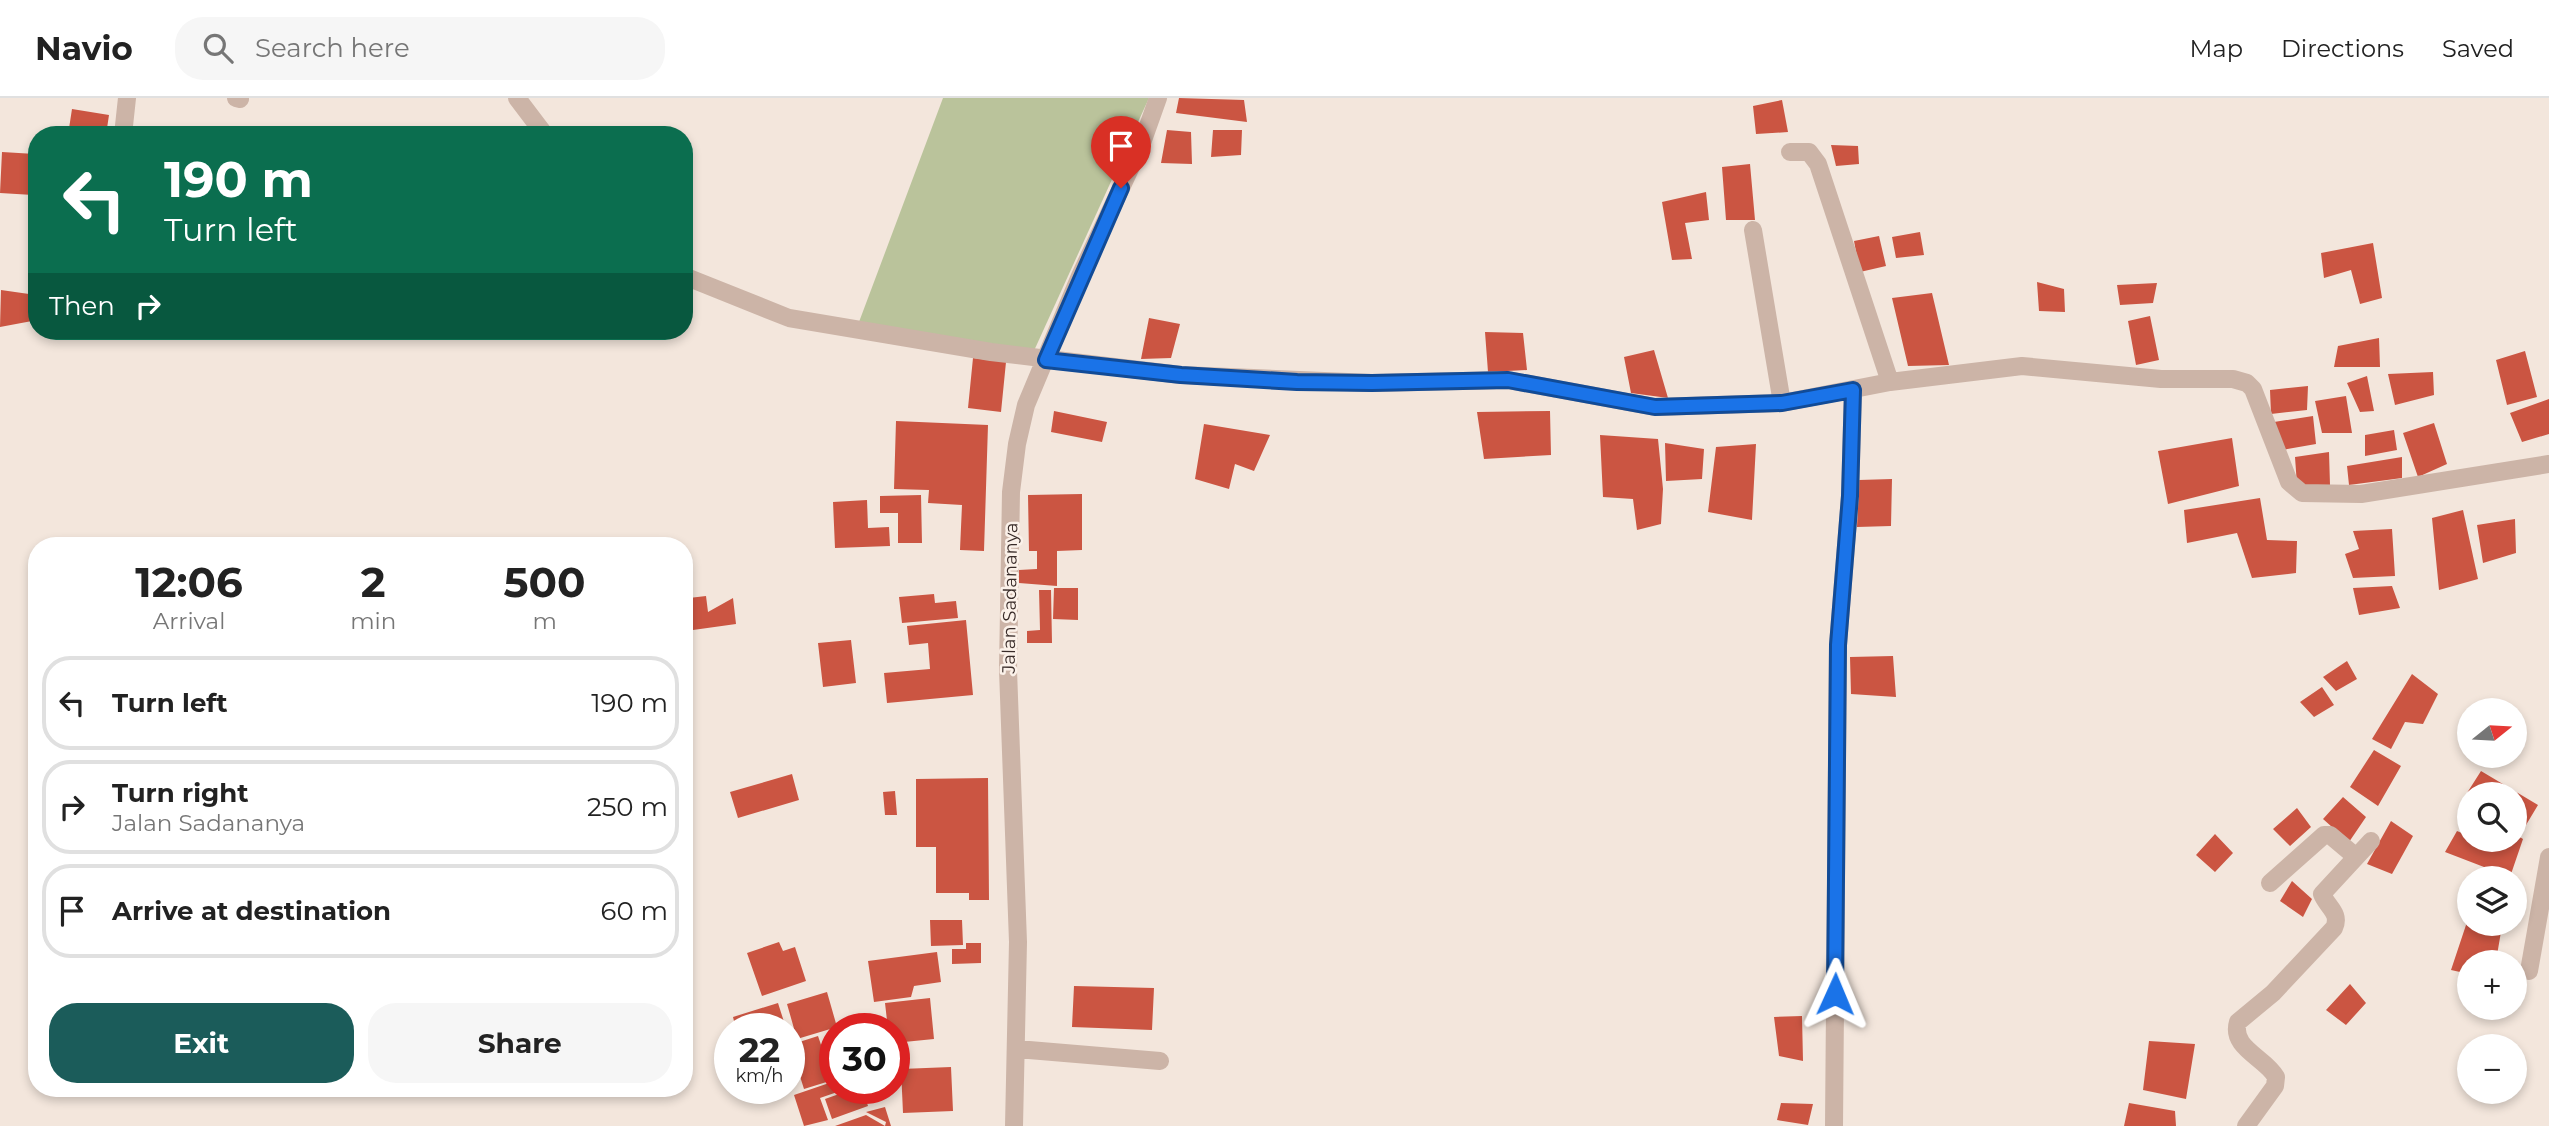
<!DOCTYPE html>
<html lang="en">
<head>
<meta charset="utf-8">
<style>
  body { margin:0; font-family:Montserrat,sans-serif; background:#f6f6f6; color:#222; height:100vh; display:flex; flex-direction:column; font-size:26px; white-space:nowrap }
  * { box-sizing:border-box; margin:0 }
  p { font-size:23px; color:#767676 }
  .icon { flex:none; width:38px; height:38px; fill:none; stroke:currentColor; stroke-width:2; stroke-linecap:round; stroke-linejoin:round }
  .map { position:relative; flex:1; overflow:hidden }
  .side { position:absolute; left:28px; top:439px; width:665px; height:560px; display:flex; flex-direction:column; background:#fff; border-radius:28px; box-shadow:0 4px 10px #0003 }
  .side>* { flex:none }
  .top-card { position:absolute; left:28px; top:28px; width:665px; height:214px; border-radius:28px; box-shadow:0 4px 10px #0003; background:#0b6e4f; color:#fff; overflow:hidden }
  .needle { width:46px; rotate:72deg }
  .tools { position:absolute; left:2457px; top:600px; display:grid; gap:14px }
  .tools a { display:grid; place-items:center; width:70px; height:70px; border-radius:50%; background:#fff; box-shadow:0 4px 10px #0003; font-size:35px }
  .speed { position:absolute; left:714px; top:915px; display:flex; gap:14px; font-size:35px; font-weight:700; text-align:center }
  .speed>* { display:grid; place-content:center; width:91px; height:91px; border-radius:50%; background:#fff; box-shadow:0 4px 10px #0003; line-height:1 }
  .speed small { font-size:18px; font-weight:400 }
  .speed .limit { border:10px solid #d22; background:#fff; color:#111 }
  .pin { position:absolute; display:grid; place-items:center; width:60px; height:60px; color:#fff; margin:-72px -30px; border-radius:50% 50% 50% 0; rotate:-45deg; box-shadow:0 0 7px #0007 }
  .pin .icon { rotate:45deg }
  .me { position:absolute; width:77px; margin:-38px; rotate:1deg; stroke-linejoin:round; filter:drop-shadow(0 0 5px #0008) }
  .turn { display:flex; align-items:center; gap:24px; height:147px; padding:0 21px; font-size:32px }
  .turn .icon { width:91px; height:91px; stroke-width:2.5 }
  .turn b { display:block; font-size:49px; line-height:60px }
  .then { display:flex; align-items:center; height:66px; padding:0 21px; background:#0003; gap:14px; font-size:26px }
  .eta { display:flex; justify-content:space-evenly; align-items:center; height:119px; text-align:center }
  .eta b { font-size:42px; font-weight:700; line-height:49px }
  .action { display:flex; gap:14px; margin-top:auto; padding:14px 21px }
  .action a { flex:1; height:80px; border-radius:28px; background:#1b5c5a; color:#fff; font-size:28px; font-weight:700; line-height:80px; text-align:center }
  .action a+a { background:#f6f6f6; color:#222 }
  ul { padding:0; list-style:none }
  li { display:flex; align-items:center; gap:21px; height:94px; margin:0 14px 10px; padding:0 7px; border:4px solid #e0e0e0; border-radius:28px }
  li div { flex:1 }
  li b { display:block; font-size:26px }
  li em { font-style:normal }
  header { display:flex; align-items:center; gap:42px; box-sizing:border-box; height:98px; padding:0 35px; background:#fff; border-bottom:2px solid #e0e0e0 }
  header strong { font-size:33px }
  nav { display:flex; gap:38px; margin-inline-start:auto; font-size:24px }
  .search { width:490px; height:63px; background:#f6f6f6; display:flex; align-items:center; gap:18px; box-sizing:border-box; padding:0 24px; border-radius:28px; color:#767676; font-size:26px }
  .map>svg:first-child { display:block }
  .green { fill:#bac39b }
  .building { fill:#cb5542 }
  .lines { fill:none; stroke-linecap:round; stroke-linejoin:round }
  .minor { stroke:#ccb4a7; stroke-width:18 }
  .route-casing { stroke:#114b97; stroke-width:18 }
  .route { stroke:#1a73e8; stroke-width:12 }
  .labels { text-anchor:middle; stroke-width:5; stroke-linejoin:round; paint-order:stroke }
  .street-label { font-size:18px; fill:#382b28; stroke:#fbf1e9 }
</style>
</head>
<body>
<header>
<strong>Navio</strong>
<div class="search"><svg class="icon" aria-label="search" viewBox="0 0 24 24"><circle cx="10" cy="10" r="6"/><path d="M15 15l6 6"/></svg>Search here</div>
<nav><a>Map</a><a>Directions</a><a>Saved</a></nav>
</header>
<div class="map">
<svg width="2549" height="1028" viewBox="0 0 2549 1028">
  <rect width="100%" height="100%" fill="#f3e6dc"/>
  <path class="green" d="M943,0h206l-116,255 -174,-31z"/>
  <path class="building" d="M1179,0l65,2 3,22 -71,-9z
    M1782,2l6,32 -32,2 -3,-28z
    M72,11l37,6 -3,20h-38z
    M1167,32l24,2 1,32 -31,-1z
    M1213,32h29l-1,25 -30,2z
    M1831,47l27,1 1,18 -23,2z
    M2,54l33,2 -2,41 -33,-2z
    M1750,66l5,56h-29l-4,-53z
    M1706,94l3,28 -24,3 7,36 -20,1 -10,-58z
    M1920,134l4,23 -28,3 -4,-21z
    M1879,138l7,30 -26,6 -6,-31z
    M2373,145l9,55 -22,6 -9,-34 -27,8 -3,-25z
    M2037,184l27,7 1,23 -26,-1z
    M2157,185l-4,20 -33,2 -3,-20z
    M1,192l35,5 -4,26 -32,6z
    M1932,195l17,72 -41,1 -16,-68z
    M2150,218l9,44 -23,5 -8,-44z
    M1149,220l31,6 -9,34 -30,1z
    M1485,234l38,1 4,37 -39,2z
    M2379,240l1,29h-46l4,-21z
    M1654,252l14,48 -37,-5 -7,-36z
    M2525,253l12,46 -30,8 -11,-45z
    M973,260l33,4 -5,50 -33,-4z
    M2433,274l1,23 -39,10 -7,-31z
    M2367,278l7,35 -14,1 -13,-29z
    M2308,288l-1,24 -36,4 -1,-24z
    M2346,298l6,37h-30l-7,-32z
    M2549,301v35l-27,8 -12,-29z
    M1054,313l53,11 -5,20 -51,-10z
    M1550,313l1,44 -67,4 -7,-47z
    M2313,318l3,28 -34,6 -8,-28z
    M896,323l92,4 -4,126 -24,-1 2,-45 -34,-2 1,-13 -35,-1z
    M2434,325l13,41 -29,13 -15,-44z
    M1204,326l66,11 -16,36 -19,-7 -6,25 -34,-10z
    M2394,332l3,20 -32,6v-21z
    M1600,337l58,4 5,50 -2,35 -24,6 -4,-31 -30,-2z
    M2232,340l7,48 -71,18 -10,-53z
    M1665,345l39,6 -2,30 -36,2z
    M1756,346l-4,76 -44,-8 8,-65z
    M2329,354l1,33h-33l-2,-28z
    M2402,359v21l-53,7 -2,-19z
    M1892,381l-1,47 -34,1 2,-47z
    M1082,396v56l-25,1v35l-38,-3v-13l18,-1v-18h-8l-1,-56z
    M921,397l1,48h-24v-30h-18v-17z
    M2260,400l7,42 30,1 -1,32 -44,5 -15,-45 -50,10 -3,-33z
    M867,402l1,28 21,-1 1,19 -55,2 -2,-46z
    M2463,412l15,69 -39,11 -7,-72z
    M2515,421l1,34 -33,10 -6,-38z
    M2392,431l3,47 -42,2 -8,-24 14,-5 -6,-18z
    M2392,488l8,22 -41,7 -6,-27z
    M1054,490h24v32l-25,-1z
    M1039,492h12l1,53h-25v-12l13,-1z
    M934,496l1,9 21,-2 2,17 -56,5 -3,-26z
    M706,498l2,16 25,-14 3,26 -43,6 -4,-32z
    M966,522l7,75 -86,8 -3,-30 46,-4 -2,-26 -19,2 -2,-19z
    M851,542l5,43 -33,4 -5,-44z
    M1893,558l3,41 -45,-3 -1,-37z
    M2347,563l10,18 -21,12 -13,-14z
    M2412,576l26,20 -15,30 -18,-2 -14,27 -19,-10z
    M2322,589l12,18 -20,12 -14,-15z
    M2374,652l27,16 -23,40 -28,-19z
    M2481,673l57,34 -12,20 -11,-6v-25l-48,-1z
    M792,676l7,26 -61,18 -8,-26z
    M988,680l1,122h-20v-7h-33v-46h-20v-68z
    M895,693l2,24h-12l-2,-23z
    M2343,699l23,20 -17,25 -26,-23z
    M2297,710l14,19 -21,19 -17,-17z
    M2391,723l22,15 -21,38 -25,-10z
    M2457,733l12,5v4h46v-6l8,5 -13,38 -65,-25z
    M2215,736l18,19 -18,19 -19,-17z
    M2292,783l20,18 -9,18 -23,-16z
    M2469,818v8l33,2 -6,35 -17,-3v4h-10v12l-18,-4z
    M930,822h32l1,25 -32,1z
    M779,844l4,9 12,-4 11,34 -44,15 -15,-43z
    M966,845h15v20l-29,1v-15h14z
    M937,854l4,30 -27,4 -3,11 -37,5 -6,-41z
    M2350,886l16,19 -20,22 -20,-15z
    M1074,888l80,2 -2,42 -80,-3z
    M827,894l10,35 -40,12 -10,-35z
    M930,900l4,41 -40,4v-14h-6l-3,-26z
    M778,905l7,22 -13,4h-36l-3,-12z
    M1802,918l1,45 -24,-5 -5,-39z
    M818,938l15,44 -29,9 -14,-44z
    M2149,943l46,3 -9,55 -43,-9z
    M789,959l9,26 -9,3z
    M951,969l2,44 -50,2 -2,-44z
    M835,983v7l11,1 -26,9 8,22 -24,6 -10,-31z
    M753,990h27v1l-24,8z
    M856,990h6l6,18 -36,13 -7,-20z
    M1781,1005l32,1 -5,21 -31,-5z
    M2129,1005l46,8 1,15h-52z
    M885,1009l6,19h-56l31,-11 19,11 1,-4 -20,-10z"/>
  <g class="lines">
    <path class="minor" d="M236,0l4,1
      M517,0l28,37
      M123,37l4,-37
      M1790,54h19l9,12 72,218
      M1753,132l29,173
      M684,178l105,42 202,34 190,23 191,8 136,-3 147,27 127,-4 108,-21 132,-16 139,13h72l14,4 6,6 36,93 13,11 59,1 188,-30
      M2270,785l54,-48h6l25,21
      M2529,873l20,-114
      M1017,951l143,12
      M1014,1028l4,-184 -10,-272 3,-178 6,-48 9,-39 54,-129 62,-133 16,-45
      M1834,1028l4,-481 12,-149 3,-106
      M2246,1028l29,-40 1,-9c-10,-19 -46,-29 -38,-55l35,-29 61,-65c7,-15 -7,-21 -12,-34l49,-53"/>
  </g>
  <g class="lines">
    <defs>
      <path id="route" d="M1121,90l-75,172 135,15 116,7 75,1 136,-3 147,27 127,-4 71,-13 -3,106 -12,149 -3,349"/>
    </defs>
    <use href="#route" class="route-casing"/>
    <use href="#route" class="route"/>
  </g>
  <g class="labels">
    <g class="street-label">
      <text transform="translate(1010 500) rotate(-89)" y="6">Jalan Sadananya</text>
    </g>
  </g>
</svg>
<div class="tools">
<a><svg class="needle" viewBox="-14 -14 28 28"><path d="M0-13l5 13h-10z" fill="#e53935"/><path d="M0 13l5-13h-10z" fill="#767676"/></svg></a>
<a><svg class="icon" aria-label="search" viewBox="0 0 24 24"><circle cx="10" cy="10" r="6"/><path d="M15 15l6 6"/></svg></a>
<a><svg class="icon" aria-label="layers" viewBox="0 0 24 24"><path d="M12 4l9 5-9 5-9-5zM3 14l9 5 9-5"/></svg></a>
<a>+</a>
<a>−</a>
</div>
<div class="speed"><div>22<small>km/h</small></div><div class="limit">30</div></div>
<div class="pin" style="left:1121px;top:90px;background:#d93025"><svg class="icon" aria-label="arrive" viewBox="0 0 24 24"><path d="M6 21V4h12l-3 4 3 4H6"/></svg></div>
<svg class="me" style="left:1835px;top:896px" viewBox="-20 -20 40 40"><path d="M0-17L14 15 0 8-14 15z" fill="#1a73e8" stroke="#fff" stroke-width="4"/></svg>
<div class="top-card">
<div class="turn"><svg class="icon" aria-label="left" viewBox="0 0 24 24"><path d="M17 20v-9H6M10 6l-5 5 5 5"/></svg><div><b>190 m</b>Turn left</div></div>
<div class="then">Then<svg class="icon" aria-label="right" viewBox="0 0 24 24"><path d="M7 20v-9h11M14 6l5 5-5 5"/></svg></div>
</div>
<section class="side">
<div class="eta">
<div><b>12:06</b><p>Arrival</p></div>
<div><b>2</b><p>min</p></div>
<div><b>500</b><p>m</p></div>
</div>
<ul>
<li><svg class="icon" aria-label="left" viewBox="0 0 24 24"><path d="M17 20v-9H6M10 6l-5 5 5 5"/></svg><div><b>Turn left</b></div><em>190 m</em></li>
<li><svg class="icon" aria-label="right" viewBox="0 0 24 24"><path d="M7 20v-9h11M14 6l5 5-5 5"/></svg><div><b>Turn right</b><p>Jalan Sadananya</p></div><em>250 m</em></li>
<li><svg class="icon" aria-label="arrive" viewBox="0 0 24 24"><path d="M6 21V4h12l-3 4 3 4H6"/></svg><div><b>Arrive at destination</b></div><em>60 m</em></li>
</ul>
<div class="action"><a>Exit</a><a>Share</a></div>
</section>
</div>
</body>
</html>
